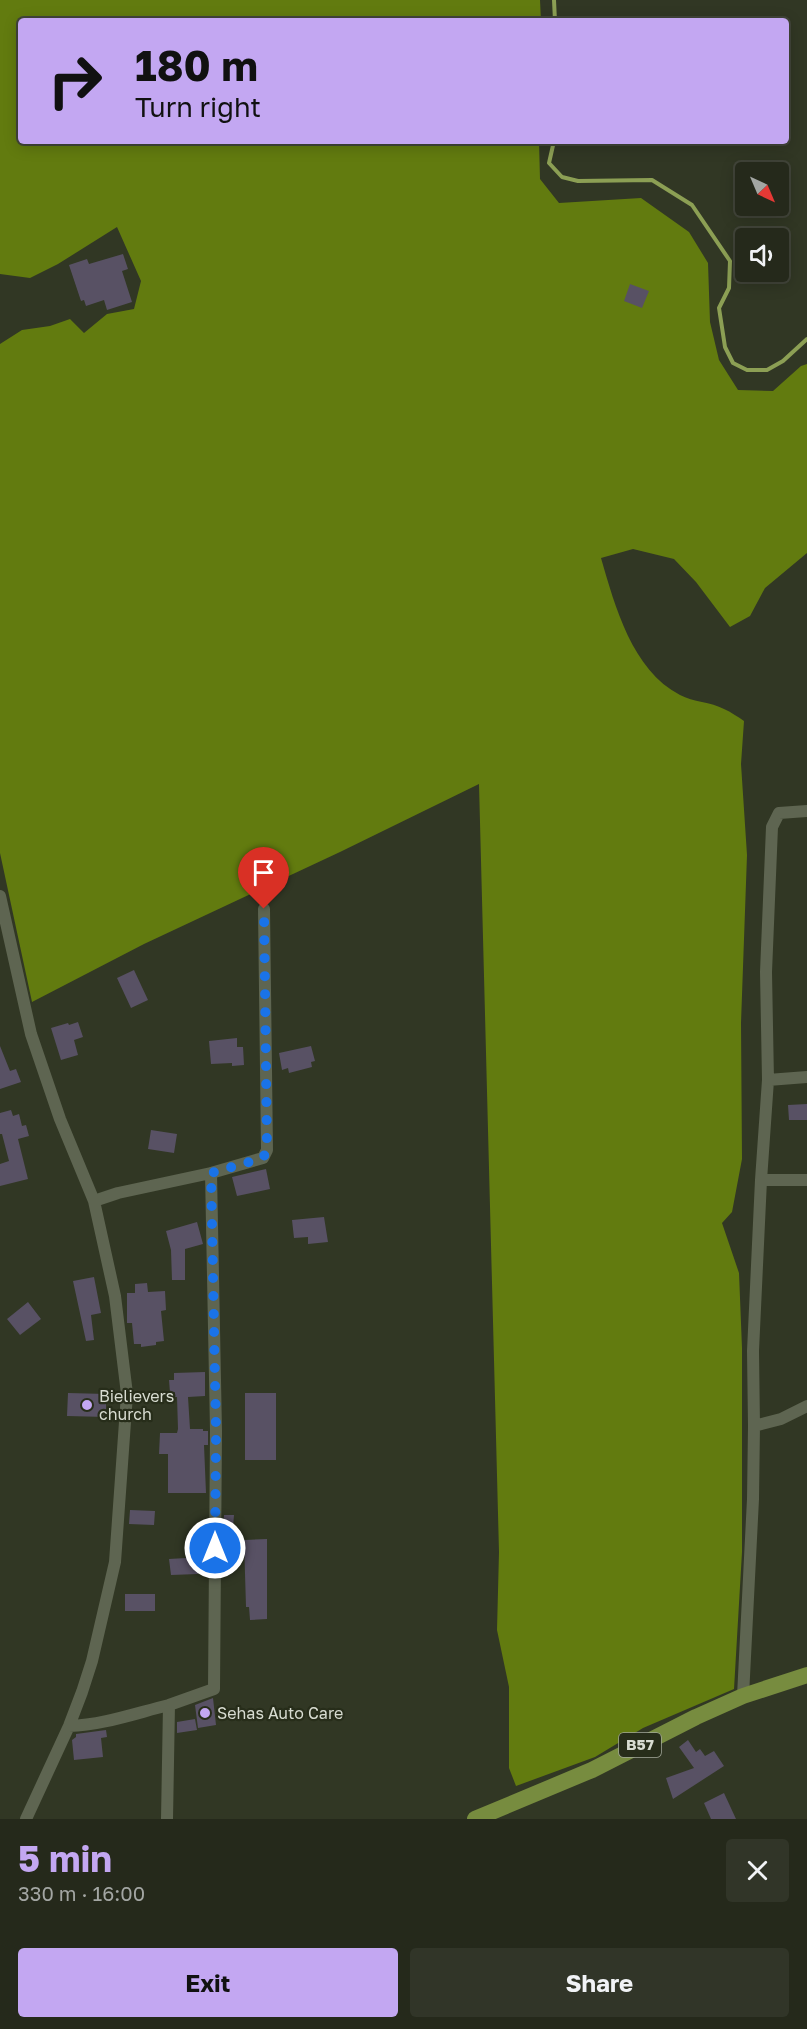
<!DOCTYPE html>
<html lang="en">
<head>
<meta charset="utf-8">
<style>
  body { margin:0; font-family:"Golos Text",sans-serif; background:#313528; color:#f1f3f6; height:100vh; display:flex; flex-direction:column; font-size:22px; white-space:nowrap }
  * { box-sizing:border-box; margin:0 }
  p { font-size:20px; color:#a3a6a3 }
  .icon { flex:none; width:33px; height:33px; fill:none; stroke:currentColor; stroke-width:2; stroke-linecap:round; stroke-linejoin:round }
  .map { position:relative; height:1819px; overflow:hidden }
  .drawer { display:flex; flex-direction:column; background:#25291b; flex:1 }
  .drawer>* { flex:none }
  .guide { position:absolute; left:18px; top:18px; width:771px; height:126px; border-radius:6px; box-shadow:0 3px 15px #0003,0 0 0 2px #42453a; background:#c3a7f2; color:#111; overflow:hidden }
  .needle { width:39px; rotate:136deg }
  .controls { position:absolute; left:735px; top:162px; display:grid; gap:12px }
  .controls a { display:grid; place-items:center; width:54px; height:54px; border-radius:6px; background:#25291b; box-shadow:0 3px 15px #0003,0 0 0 2px #42453a; font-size:30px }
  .pin { position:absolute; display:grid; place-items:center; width:51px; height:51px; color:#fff; margin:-62px -26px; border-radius:50% 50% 50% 0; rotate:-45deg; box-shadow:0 0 6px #0007 }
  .pin .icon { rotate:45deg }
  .me { position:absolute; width:66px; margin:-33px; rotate:0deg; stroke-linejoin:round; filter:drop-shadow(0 0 4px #0008) }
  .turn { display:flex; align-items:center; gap:21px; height:126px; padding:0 18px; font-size:27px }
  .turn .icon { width:78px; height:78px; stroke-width:2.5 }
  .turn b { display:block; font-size:42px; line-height:51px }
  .round { display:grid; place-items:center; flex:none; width:63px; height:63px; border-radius:6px; background:#313528 }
  .head { display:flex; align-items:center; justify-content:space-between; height:102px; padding:0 18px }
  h1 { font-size:36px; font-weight:700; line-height:45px; color:#c3a7f2 }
  .button { display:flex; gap:12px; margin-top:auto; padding:12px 18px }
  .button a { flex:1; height:69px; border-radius:6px; background:#c3a7f2; color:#111; font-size:24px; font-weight:700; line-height:69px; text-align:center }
  .button a+a { background:#313528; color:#f1f3f6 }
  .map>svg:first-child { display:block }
  .forest { fill:#627b0f }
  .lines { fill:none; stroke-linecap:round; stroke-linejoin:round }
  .stream { stroke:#8c9f54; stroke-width:4 }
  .building { fill:#585164 }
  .minor { stroke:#5e6551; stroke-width:12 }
  .primary { stroke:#778c3f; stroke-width:16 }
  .route { stroke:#1a73e8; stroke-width:10; stroke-dasharray:0 18 }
  .poi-dot { fill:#c3a7f2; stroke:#272d1a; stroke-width:2 }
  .labels { text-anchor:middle; stroke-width:4.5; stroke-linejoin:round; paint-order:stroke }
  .shield { fill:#272d1a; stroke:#a3a89a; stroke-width:1.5 }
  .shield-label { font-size:15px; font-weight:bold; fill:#d8dcd1 }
  .poi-label { font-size:16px; fill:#d8dcd1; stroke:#272d1a; text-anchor:start }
</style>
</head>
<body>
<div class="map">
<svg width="807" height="1819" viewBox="0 0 807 1819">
  <rect width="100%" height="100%" fill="#313724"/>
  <path class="forest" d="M0,0h540l1,21h-520v120h518l1,38 19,24 82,-5 48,34 19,31 2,59 9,38 19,30 35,1 28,-25 6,-2v189l-42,35 -15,28 -20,11 -34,-45 -22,-23 -41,-10 -32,9c14,48 31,112 79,137 13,7 31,7 44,14 7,3 14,8 20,12l-3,43 6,91 -6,168 1,136 -10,53 -10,11 17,50 3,75v204l-8,137 -91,39 -48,29 -79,29 -7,-18v-81l-12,-57 2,-78 -20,-768 -139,68 -196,92 -112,58 -32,-149v-509l22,-14 28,-4 20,-7 14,14 23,-19 27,-5 7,-28 -24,-54 -59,37 -28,14 -30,-4z"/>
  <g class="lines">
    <path class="stream" d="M554,0l1,21
      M554,141l-5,22 13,14 16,4 74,-1 40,25 38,56 -1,27 -10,20 6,39 8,16 14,7h20l16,-9 24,-22"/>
  </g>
  <path class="building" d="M123,254l5,15 -6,2 10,31 -25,8 -3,-10 -18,6 -2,-6 -3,1 -12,-36 18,-6 2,5z
    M630,284l19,7 -7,17 -18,-7z
    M134,970l14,30 -17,8 -14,-30z
    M78,1022l5,15 -9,3 4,15 -17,5 -10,-32 17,-5 1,2z
    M237,1038v9h6l1,18 -12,1v-3l-21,1 -2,-23z
    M0,1046l10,25 6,-2 5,13 -21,7z
    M311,1046l4,15 -4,1 1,5 -23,6 -1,-5 -6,2 -3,-17z
    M807,1104v16h-18l-1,-15z
    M11,1110l2,6 6,-2 3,12 4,-1 3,11 -11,3 10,40 -28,7v-22l9,-3 -7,-27h-2v-21z
    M151,1130l26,4 -3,19 -26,-4z
    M266,1169l4,20 -33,7 -5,-19z
    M324,1217l4,25 -20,2v-7l-14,1 -2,-18z
    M197,1222l6,22 -18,5v31h-13l-1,-30 -5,-19z
    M94,1277l7,36 -10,2 3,25 -8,1 -13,-60z
    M147,1283l1,9 17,-1 1,19 -5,1 3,30 -8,1v3l-15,2v-3h-7l-2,-21h-5v-30h8v-9z
    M28,1302l13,17 -21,16 -13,-16z
    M205,1372v24l-17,1 2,32h13v2h5v14h-4l2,48h-38v-39h-9l1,-21h17l1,-4 -1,-32h-2v-5l-5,1 -1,-13h5v-7z
    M68,1393l38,1v23l-39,-1z
    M245,1393h31v67h-31z
    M130,1510l25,1 -1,14 -25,-1z
    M224,1515h10l-2,24 -9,-1z
    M267,1539v80l-17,1 -1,-13h-3l-2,-67z
    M203,1557v13h-6l1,4 -27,1 -2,-16z
    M125,1594h30v17h-30z
    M213,1698l3,27 -18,3 -3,-23z
    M195,1719l2,11 -20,3v-11z
    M106,1730l1,7 -6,1 2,19 -29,3 -2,-20 4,-3v-3z
    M688,1740l8,12 4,-3 5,7 9,-5 10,15 -51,33 -7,-21 28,-10 -15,-21z
    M724,1793l12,26h-25l-7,-16z"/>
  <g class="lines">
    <path class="minor" d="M0,896l31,138 29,85 34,82 21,95 12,98 -12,168 -23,99 -10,31 -13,34 -43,93
      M768,1080l39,-3
      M211,1173l52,-15 4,-8 -3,-241
      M761,1180h46
      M94,1201l24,-8 93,-20 5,258 -2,258 -45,16
      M754,1426l27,-7 26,-13
      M743,1696l10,-197 1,-73 -1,-75 8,-171 7,-100 -2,-108 6,-145 7,-14 28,-2
      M69,1726c34,-1 67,-13 100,-21l-2,114"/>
    <path class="primary" d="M475,1819l117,-49 104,-53 47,-21 64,-21"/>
  </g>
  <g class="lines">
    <path class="route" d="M215,1548l1,-117 -5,-258 52,-15 4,-8 -3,-241"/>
  </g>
  <g class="poi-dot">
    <circle cx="87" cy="1405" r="6"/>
    <circle cx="205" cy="1713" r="6"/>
  </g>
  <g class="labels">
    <rect class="shield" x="619" y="1733" width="42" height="24" rx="4.5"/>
    <g class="shield-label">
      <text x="640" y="1750">B57</text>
    </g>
    <g class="poi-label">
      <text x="99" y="1402">Bielievers<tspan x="99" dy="18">church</tspan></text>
      <text x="217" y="1719">Sehas Auto Care</text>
    </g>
  </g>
</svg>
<div class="controls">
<a><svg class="needle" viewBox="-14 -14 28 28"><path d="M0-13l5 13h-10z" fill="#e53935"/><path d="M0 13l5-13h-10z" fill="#a3a6a3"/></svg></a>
<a><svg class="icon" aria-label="sound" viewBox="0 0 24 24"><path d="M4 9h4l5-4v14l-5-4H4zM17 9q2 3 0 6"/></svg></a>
</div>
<div class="pin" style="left:264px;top:909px;background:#d93025"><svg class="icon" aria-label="arrive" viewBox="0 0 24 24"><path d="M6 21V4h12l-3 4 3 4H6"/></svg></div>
<svg class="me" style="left:215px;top:1548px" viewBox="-20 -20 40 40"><circle r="17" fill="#1a73e8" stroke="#fff" stroke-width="3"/><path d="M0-11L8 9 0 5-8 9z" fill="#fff"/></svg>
<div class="guide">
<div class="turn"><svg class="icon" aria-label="right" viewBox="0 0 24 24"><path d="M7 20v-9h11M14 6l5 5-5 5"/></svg><div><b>180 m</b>Turn right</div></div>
</div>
</div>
<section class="drawer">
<div class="head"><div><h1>5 min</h1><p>330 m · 16:00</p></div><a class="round"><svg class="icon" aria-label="close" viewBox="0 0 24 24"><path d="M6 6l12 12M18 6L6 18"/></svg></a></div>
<div class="button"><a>Exit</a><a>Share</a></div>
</section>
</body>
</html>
